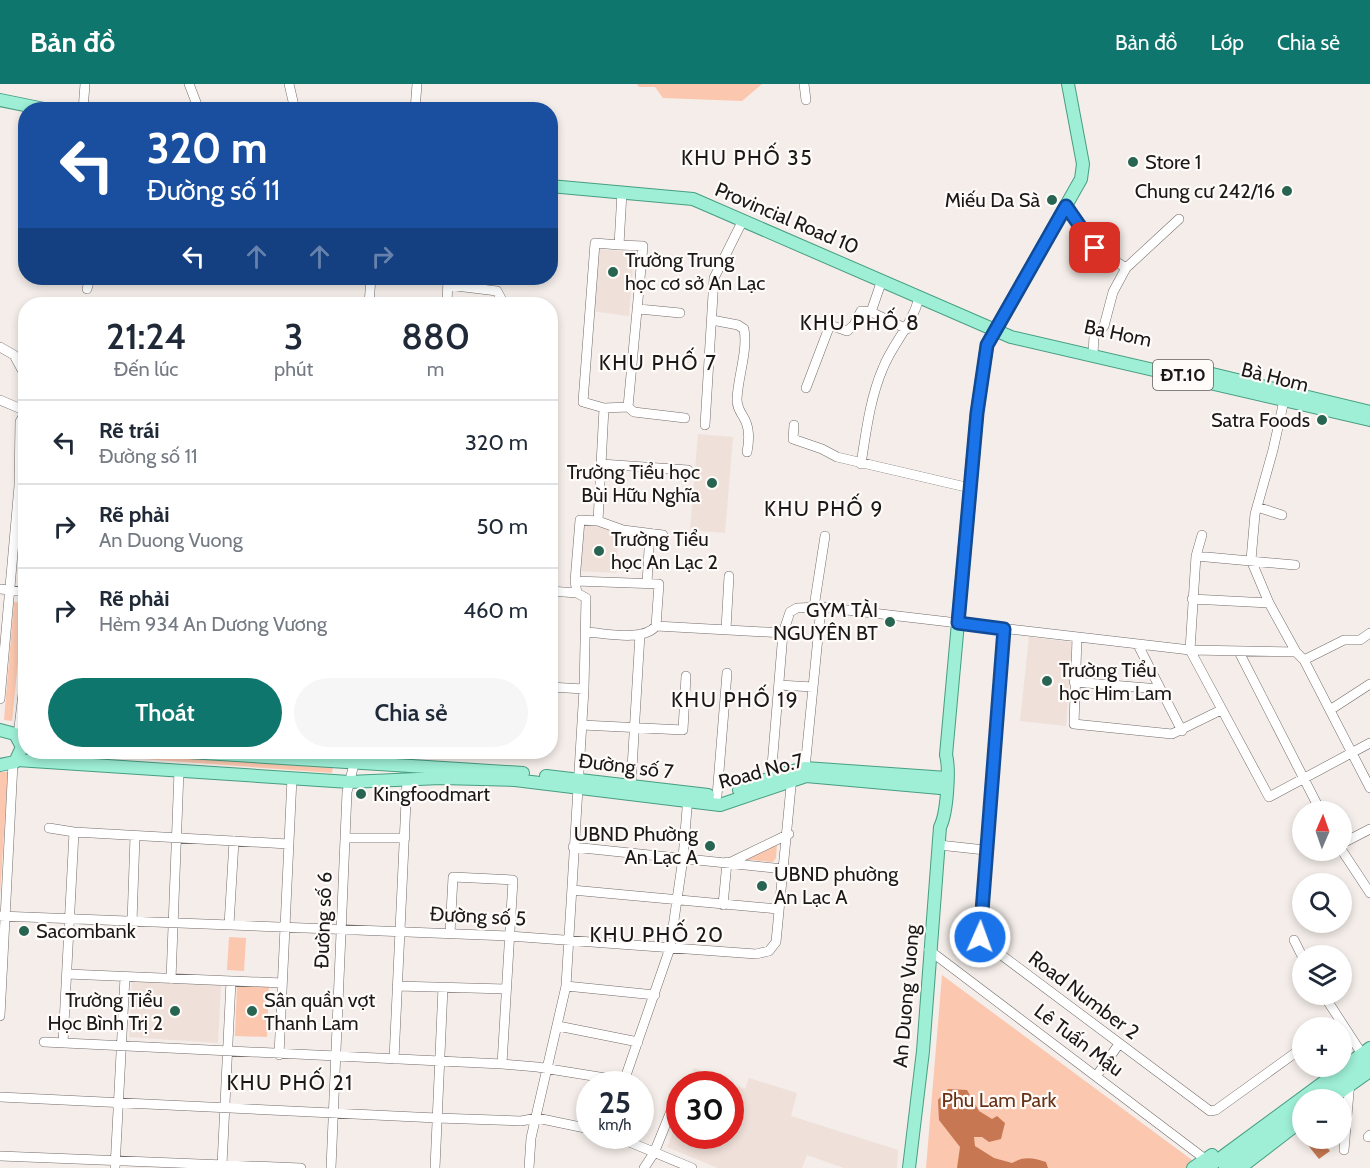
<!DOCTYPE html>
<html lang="vi">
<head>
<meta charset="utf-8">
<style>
  body { margin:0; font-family:Cabin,sans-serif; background:#f6f6f7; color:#1f2937; height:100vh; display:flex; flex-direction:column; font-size:22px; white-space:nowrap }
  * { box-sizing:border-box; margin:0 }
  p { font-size:20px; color:#747a83 }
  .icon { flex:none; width:33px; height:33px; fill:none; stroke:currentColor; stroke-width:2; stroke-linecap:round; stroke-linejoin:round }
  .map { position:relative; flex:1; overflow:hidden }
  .drawer { position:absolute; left:18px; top:213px; width:540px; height:462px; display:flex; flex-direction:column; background:#fff; border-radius:24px; box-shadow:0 3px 9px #0003 }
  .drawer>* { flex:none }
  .top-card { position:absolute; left:18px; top:18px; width:540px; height:183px; border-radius:24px; box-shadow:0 3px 9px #0003; background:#1a4fa0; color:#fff; overflow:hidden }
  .needle { width:39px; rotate:2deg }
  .buttons { position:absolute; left:1292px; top:717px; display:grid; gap:12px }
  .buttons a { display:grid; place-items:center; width:60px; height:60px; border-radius:50%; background:#fff; box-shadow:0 3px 9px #0003; font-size:30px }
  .speed { position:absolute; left:576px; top:987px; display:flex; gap:12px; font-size:30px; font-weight:700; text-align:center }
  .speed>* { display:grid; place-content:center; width:78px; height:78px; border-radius:50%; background:#fff; box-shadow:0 3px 9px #0003; line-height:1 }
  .speed small { font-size:15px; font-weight:400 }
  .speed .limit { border:9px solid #d22; background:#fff; color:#111 }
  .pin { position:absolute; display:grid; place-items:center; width:51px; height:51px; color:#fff; margin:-26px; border-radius:12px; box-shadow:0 3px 9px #0006 }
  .me { position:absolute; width:66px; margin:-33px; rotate:2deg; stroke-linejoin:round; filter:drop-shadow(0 0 4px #0008) }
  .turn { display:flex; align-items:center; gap:21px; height:126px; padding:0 30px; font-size:27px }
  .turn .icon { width:78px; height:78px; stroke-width:2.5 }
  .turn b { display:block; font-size:42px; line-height:51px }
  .lanes { display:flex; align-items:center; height:57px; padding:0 30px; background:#0003; justify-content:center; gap:30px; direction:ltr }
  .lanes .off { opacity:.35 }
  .eta { display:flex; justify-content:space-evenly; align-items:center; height:102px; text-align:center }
  .eta b { font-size:36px; font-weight:600; line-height:42px }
  .cta { display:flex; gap:12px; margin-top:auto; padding:12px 30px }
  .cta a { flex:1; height:69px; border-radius:36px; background:#0f766e; color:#fff; font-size:24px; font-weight:600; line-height:69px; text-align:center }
  .cta a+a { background:#f6f6f7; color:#1f2937 }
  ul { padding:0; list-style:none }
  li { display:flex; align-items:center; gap:18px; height:84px; padding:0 30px; border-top:2px solid #e0e1e3 }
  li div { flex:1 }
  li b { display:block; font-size:22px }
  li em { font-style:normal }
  header { display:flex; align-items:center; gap:36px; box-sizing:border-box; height:84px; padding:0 30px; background:#0f766e; color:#fff }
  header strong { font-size:28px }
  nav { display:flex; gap:33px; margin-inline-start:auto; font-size:21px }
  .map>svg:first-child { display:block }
  .built { fill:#efe0d9 }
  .green { fill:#fbc7af }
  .water { fill:#c77852 }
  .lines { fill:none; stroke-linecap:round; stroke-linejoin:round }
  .minor-casing { stroke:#736c6a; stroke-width:10 }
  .major-casing { stroke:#479e82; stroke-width:14 }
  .minor { stroke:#fff; stroke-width:9 }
  .major { stroke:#9eefd6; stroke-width:12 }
  .route-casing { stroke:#114b97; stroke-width:15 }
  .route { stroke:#1a73e8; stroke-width:10 }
  .poi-dot { fill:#276552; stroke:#fffbf9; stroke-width:2 }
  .labels { text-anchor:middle; stroke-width:4.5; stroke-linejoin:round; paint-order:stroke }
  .shield { fill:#fffbf9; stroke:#5f5d5c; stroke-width:1.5 }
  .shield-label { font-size:18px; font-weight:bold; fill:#1b1918 }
  .poi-label { font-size:20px; fill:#1b1918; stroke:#fffbf9; text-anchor:start }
  .street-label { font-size:20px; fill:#1b1918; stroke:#fffbf9 }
  .park-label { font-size:20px; fill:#673216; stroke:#fffbf9 }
  .neighbourhood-label { font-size:21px; letter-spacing:1.5px; fill:#1b1918; stroke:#fffbf9 }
</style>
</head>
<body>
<header>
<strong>Bản đồ</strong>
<nav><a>Bản đồ</a><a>Lớp</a><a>Chia sẻ</a></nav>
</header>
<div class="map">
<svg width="1370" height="1084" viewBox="0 0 1370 1084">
  <rect width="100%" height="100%" fill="#f4ede9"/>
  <path class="built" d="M596,165l38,3 -5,64 -39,-5z
    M698,350l35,3 -8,96 -35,-3z
    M583,441l36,4 -3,44 -36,-2z
    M1029,553l43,5 -6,84 -46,-5z
    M132,896l89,5 -3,58 -89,-6z
    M694,984l51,21 4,-11 48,15 -6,23 107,34 -1,18h-53l-37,-13 -5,13h-84l-51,-21 12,-29 1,18h50v-52h-42z"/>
  <path class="green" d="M637,0h125l-20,17 -79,-3 -8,-11h-16z
    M25,421v75l-7,-1z
    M14,518l10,1 -12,118 -8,-1z
    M49,668h97l187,14 -1,7z
    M0,688h8l-8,123z
    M777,760l-1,14 -3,4 -32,-3z
    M229,853l17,1 -2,33 -17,-1z
    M942,891l254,188 -7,5h-263z
    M237,901l32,1 -2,51 -32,-1z"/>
  <path class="water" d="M948,1005l19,1 12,21 13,8 5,-3 8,7 -4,16 -12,3 -7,-5h-8l1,9 19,12 18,5c12,-7 21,-5 34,-1l2,6h-91l3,-21 -21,-27 -1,-20z
    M1303,1055h17l10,12 -11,8z"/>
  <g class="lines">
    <defs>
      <path id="minor" d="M189,0l10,26
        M289,0l6,26
        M804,0l2,16
        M83,26l2,-26
        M415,26l2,-26
        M1066,121l29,43 31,20
        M448,201l49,6 7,13
        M87,205l3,-11
        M369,220l2,-26
        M447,220l1,-26
        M639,225l41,4
        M871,228l36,17
        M712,236l26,5 6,4c4,22 -6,47 -7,70 0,10 4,13 8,21 5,10 4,22 2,32
        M0,263l14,8 12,22
        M1093,270l1,-18 10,-10 9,-34 13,-24 53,-49
        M806,304l24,-63 17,6 7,-6 7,-14 10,1 11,-32
        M1285,312l-12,54 -18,64 -4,46 18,43 27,49 8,8 66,128
        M0,316l26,11 -6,11 -1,64 -19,213
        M628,323l6,5 51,6
        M604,324l24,-1 15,-161 -24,-1
        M705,341l9,-147 29,-58
        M794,341l-1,14 29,10 15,8 133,31
        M601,380l87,6
        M861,380c5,-32 9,-66 22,-96 10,-25 29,-43 36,-70
        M1257,423l25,8
        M598,437l25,9 40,5
        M1202,451l-6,21 -6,94 79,147 101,-54
        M1196,472l99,9
        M575,497l84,3 -3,42
        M647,499l3,-50
        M0,505l26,3
        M577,509l-2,-12 5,-61 18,1 6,-113 -21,-6 12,-159 24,2 3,-53
        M1192,515l77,4
        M814,523l11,-71
        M726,545l3,-53
        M1004,545l-24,301 4,12 226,169 6,-1 86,-62
        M586,548c19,1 57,10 70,-6l127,7
        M1077,554l-3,86 98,10 49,-24
        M1138,561l44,86
        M1239,568l82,160
        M1304,576l40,-20h16l10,-7
        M1074,598l86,7
        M779,601l34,2
        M550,603l34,2
        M1330,626l40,-26
        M582,641l101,5 3,-54
        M18,652l8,-68
        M805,684l16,-161
        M771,694l12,-145 7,-21 7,-4 24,-1 369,43 106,2
        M631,701l9,-151
        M717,712l10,-123
        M49,744l25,4 214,12
        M345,754h60
        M1341,760l29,-15
        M939,761l46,5
        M573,763l210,22
        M1341,765l29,44
        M731,778l58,-28
        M572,806l206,19
        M723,821l4,-43
        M0,832l509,20 247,18 13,-3 7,-9 16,-166
        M132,838l3,-86
        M229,841l5,-84
        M450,849l3,-56 60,3 -11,184
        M1294,856l8,16
        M929,866l276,209
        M67,890l215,9
        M171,895l8,-208
        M397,902l109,3
        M566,902l89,9
        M1323,910l39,60
        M0,932l13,-253
        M558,942l80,16
        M1330,944l10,-8
        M44,958l458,22 35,3 87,14
        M63,959l11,-211
        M279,971l13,-277
        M394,975l13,-279
        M1097,991l22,-31
        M623,1000l47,-136 13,-90 5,-62
        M0,1013l437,21 84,3 16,-3 53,11
        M615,1052l77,32
        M1368,1053l2,-2
        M1344,1066l6,-69
        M0,1072l301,12
        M222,1081l9,-184
        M115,1084l10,-191
        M331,1084l16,-376 10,-40
        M435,1084l8,-181
        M529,1084l2,-30 35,-152 18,-297 2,-91 -9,-5 -27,-2
        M644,1084l10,-15 26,-64"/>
      <path id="major" d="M0,16l49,10
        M550,102l143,13 318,138 359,83
        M1208,289l162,39
        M0,646l15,4 7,13 -7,15 -15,3
        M188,668l335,21
        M17,676l332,22 92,-4 74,2 205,25 86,-29 134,12
        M546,692l162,19
        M739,706l42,-16 24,-6 142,10
        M1336,1011l34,-24
        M1317,1016l53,-40
        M909,1084l14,-117 17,-224c7,-13 10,-58 6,-72l31,-342 10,-68 94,-166 2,-15 -15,-80
        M1193,1084l19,-13
        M1207,1084l163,-120
        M1225,1084l77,-57
        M1240,1084l52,-40"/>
    </defs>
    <use href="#minor" class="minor-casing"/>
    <use href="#major" class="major-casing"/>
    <use href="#minor" class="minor"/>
    <use href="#major" class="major"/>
  </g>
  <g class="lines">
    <defs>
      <path id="route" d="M980,853l24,-308 -46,-6 19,-210 10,-68 79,-139 29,42"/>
    </defs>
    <use href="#route" class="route-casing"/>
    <use href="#route" class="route"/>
  </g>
  <g class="poi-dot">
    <circle cx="1133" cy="78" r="6"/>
    <circle cx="1287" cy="107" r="6"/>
    <circle cx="1052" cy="116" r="6"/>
    <circle cx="613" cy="188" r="6"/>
    <circle cx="1322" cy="336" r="6"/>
    <circle cx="712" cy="399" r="6"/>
    <circle cx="599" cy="467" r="6"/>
    <circle cx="890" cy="538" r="6"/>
    <circle cx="1047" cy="597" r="6"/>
    <circle cx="361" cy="710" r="6"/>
    <circle cx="710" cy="762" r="6"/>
    <circle cx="762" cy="802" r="6"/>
    <circle cx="24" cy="847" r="6"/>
    <circle cx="175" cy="927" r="6"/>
    <circle cx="252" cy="927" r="6"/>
  </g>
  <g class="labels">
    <rect class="shield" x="1153" y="276" width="60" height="30" rx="4.5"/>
    <g class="shield-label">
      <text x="1183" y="297">ĐT.10</text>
    </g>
    <g class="poi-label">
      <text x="1145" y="85">Store 1</text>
      <text x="1275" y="114" text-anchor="end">Chung cư 242/16</text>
      <text x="1040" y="123" text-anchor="end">Miếu Da Sà</text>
      <text x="625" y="183">Trường Trung<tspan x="625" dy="23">học cơ sở An Lạc</tspan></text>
      <text x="1310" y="343" text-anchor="end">Satra Foods</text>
      <text x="700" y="395" text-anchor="end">Trường Tiểu học<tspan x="700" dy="23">Bùi Hữu Nghĩa</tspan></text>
      <text x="611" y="462">Trường Tiểu<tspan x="611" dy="23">học An Lạc 2</tspan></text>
      <text x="878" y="533" text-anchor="end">GYM TÀI<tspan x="878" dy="23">NGUYÊN BT</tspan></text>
      <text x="1059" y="593">Trường Tiểu<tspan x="1059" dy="23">học Him Lam</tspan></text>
      <text x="373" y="717">Kingfoodmart</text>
      <text x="698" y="757" text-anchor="end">UBND Phường<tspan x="698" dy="23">An Lạc A</tspan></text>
      <text x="774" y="797">UBND phường<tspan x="774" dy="23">An Lạc A</tspan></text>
      <text x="36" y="854">Sacombank</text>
      <text x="163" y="923" text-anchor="end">Trường Tiểu<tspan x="163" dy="23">Học Bình Trị 2</tspan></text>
      <text x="264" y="923">Sân quần vợt<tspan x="264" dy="23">Thanh Lam</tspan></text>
    </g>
    <g class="street-label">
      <text transform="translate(787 134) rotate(23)" y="7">Provincial Road 10</text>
      <text transform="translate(1118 249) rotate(12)" y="7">Ba Hom</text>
      <text transform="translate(1275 293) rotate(14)" y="7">Bà Hom</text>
      <text transform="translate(626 682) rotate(7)" y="7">Đường số 7</text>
      <text transform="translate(761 687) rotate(-15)" y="7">Road No.7</text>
      <text transform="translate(478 832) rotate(3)" y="7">Đường số 5</text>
      <text transform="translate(323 836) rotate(-88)" y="7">Đường số 6</text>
      <text transform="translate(1084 911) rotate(37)" y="7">Road Number 2</text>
      <text transform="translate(906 912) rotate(-85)" y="7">An Duong Vuong</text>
      <text transform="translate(1079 956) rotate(37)" y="7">Lê Tuấn Mậu</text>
    </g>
    <g class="park-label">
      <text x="999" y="1023">Phu Lam Park</text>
    </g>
    <g class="neighbourhood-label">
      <text x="747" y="81">KHU PHỐ 35</text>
      <text x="860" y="246">KHU PHỐ 8</text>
      <text x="658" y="286">KHU PHỐ 7</text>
      <text x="824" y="432">KHU PHỐ 9</text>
      <text x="735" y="623">KHU PHỐ 19</text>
      <text x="657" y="858">KHU PHỐ 20</text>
      <text x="290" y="1006">KHU PHỐ 21</text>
    </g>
  </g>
</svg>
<div class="buttons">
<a><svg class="needle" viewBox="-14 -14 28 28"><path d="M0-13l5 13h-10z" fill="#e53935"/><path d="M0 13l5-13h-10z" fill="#747a83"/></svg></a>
<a><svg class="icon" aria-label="search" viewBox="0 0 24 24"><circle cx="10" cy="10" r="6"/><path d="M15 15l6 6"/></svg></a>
<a><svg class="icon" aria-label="layers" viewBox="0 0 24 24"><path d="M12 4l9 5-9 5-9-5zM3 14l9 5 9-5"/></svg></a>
<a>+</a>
<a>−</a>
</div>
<div class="speed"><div>25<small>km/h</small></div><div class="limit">30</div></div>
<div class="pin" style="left:1095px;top:164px;background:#d93025"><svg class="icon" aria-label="arrive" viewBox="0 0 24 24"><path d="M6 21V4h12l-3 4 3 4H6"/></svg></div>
<svg class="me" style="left:980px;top:853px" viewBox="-20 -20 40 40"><circle r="17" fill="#1a73e8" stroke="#fff" stroke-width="3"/><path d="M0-11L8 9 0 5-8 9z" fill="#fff"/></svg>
<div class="top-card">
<div class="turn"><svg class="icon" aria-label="left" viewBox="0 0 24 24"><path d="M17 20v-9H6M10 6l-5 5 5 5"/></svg><div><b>320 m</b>Đường số 11</div></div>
<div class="lanes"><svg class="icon" aria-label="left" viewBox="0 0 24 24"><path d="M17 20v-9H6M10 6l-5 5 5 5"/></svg><svg class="icon off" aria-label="ahead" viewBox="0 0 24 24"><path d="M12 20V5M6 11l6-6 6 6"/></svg><svg class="icon off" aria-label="ahead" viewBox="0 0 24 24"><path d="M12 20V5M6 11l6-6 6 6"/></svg><svg class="icon off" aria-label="right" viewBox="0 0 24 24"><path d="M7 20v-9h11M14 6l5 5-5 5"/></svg></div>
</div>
<section class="drawer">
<div class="eta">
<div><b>21:24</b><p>Đến lúc</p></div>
<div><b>3</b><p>phút</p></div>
<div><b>880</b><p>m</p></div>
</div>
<ul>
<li><svg class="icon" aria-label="left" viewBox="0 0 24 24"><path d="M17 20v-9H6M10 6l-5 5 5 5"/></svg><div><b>Rẽ trái</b><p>Đường số 11</p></div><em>320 m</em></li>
<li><svg class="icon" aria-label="right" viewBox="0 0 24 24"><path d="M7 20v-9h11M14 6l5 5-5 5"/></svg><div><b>Rẽ phải</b><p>An Duong Vuong</p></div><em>50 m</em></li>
<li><svg class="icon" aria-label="right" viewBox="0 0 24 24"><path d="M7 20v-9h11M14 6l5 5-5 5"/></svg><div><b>Rẽ phải</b><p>Hẻm 934 An Dương Vương</p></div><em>460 m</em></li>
</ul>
<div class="cta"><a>Thoát</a><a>Chia sẻ</a></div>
</section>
</div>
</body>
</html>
